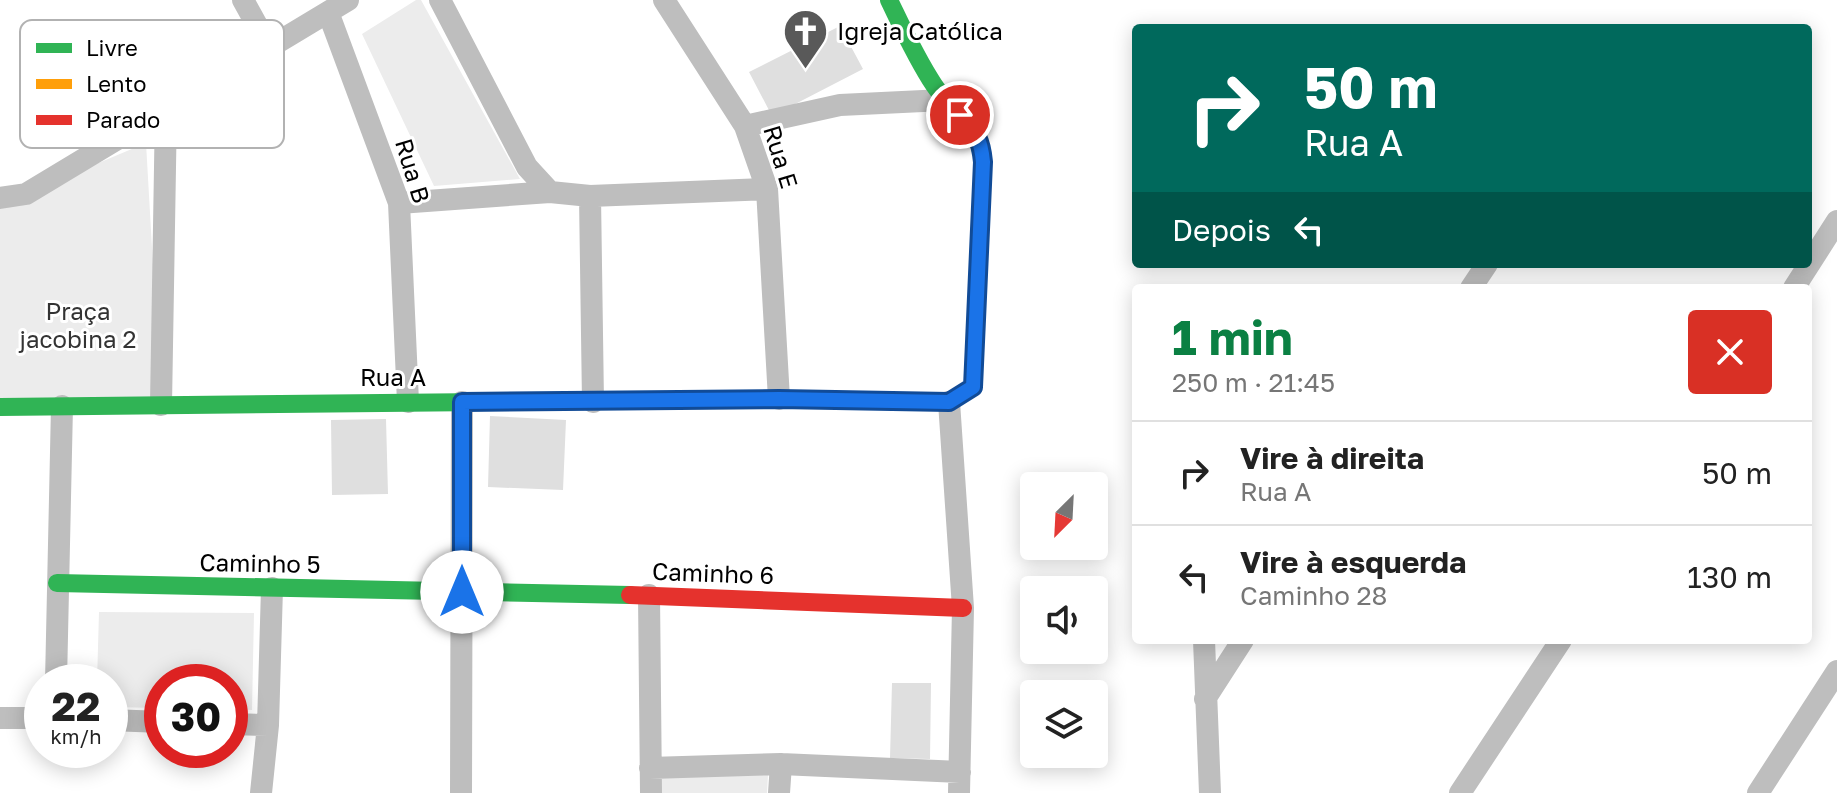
<!DOCTYPE html>
<html lang="pt">
<head>
<meta charset="utf-8">
<style>
  body { margin:0; font-family:"Golos Text",sans-serif; background:#f2f2f2; color:#222; height:100vh; display:flex; flex-direction:column; font-size:30px; white-space:nowrap }
  * { box-sizing:border-box; margin:0 }
  p { font-size:26px; color:#767676 }
  .icon { flex:none; width:44px; height:44px; fill:none; stroke:currentColor; stroke-width:2; stroke-linecap:round; stroke-linejoin:round }
  .map { position:relative; flex:1; overflow:hidden }
  .panel { position:absolute; left:1132px; top:284px; width:680px; height:360px; display:flex; flex-direction:column; background:#fff; border-radius:8px; box-shadow:0 4px 20px #0003 }
  .panel>* { flex:none }
  .top-card { position:absolute; left:1132px; top:24px; width:680px; height:244px; border-radius:8px; box-shadow:0 4px 20px #0003; background:#00695c; color:#fff; overflow:hidden }
  .needle { width:52px; rotate:204deg }
  .buttons { position:absolute; left:1020px; top:472px; display:grid; gap:16px }
  .buttons a { display:grid; place-items:center; width:88px; height:88px; border-radius:8px; background:#fff; box-shadow:0 4px 20px #0003; font-size:40px }
  .speed { position:absolute; left:24px; top:664px; display:flex; gap:16px; font-size:40px; font-weight:700; text-align:center }
  .speed>* { display:grid; place-content:center; width:104px; height:104px; border-radius:50%; background:#fff; box-shadow:0 4px 20px #0003; line-height:1 }
  .speed small { font-size:20px; font-weight:400 }
  .speed .limit { border:12px solid #d22; background:#fff; color:#111 }
  .pin { position:absolute; display:grid; place-items:center; width:68px; height:68px; color:#fff; margin:-34px; border:4px solid #fff; border-radius:50%; box-shadow:0 2px 8px #0007 }
  .me { position:absolute; width:88px; margin:-44px; rotate:0deg; stroke-linejoin:round; filter:drop-shadow(0 0 6px #0008) }
  .turn { display:flex; align-items:center; gap:28px; height:168px; padding:0 40px; font-size:36px }
  .turn .icon { width:104px; height:104px; stroke-width:2.5 }
  .turn b { display:block; font-size:56px; line-height:68px }
  .then { display:flex; align-items:center; height:76px; padding:0 40px; background:#0003; gap:16px; font-size:30px }
  .round { display:grid; place-items:center; flex:none; width:84px; height:84px; border-radius:8px; background:#f2f2f2 }
  .headline { display:flex; align-items:center; justify-content:space-between; height:136px; padding:0 40px }
  h1 { font-size:48px; font-weight:700; line-height:60px; color:#0b8043 }
  ul { padding:0; list-style:none }
  li { display:flex; align-items:center; gap:24px; height:104px; padding:0 40px; border-top:2px solid #e0e0e0 }
  li div { flex:1 }
  li b { display:block; font-size:30px }
  li em { font-style:normal }
  .map>svg:first-child { display:block }
  .green { fill:#ececec }
  .building { fill:#dfdfdf }
  .lines { fill:none; stroke-linecap:round; stroke-linejoin:round }
  .street { stroke:#bebebe; stroke-width:22 }
  .fast { stroke:#30b455; stroke-width:18 }
  .slow { stroke:#ff9f0a; stroke-width:18 }
  .jam { stroke:#e5322d; stroke-width:18 }
  .route-casing { stroke:#114b97; stroke-width:20 }
  .route { stroke:#1a73e8; stroke-width:14 }
  .labels { text-anchor:middle; stroke-width:6; stroke-linejoin:round; paint-order:stroke }
  .poi-label { font-size:24px; fill:#000; stroke:#fff; text-anchor:start }
  .street-label { font-size:24px; fill:#000; stroke:#fff }
  .park-label { font-size:24px; fill:#333; stroke:#fff }
  .key { fill:#fff; stroke:#b2b2b2; stroke-width:2 }
  .key-label { font-size:22px; fill:#000 }
</style>
</head>
<body>
<div class="map">
<svg width="1837" height="793" viewBox="0 0 1837 793">
  <rect width="100%" height="100%" fill="#fff"/>
  <path class="green" d="M416,0h5l99,179 -86,7 -72,-152z
    M146,143l15,262h-161v-209h20z
    M99,612l155,1 -2,97 -22,-1v-27h-68v26l-52,-1v-25h-13z
    M768,775l-1,18h-115l-1,-16z"/>
  <path class="building" d="M840,26l23,43 -91,47 -23,-44z
    M490,416l76,4 -3,70 -75,-3z
    M386,419l2,75 -56,1 -1,-75z
    M892,683h39l-1,76 -40,-1z"/>
  <g class="lines">
    <path class="street" d="M243,0l26,47
      M440,0l87,167 23,25
      M664,0l81,126 22,63 12,210
      M328,12l71,191 9,199
      M745,126l95,-21 104,-5
      M590,196l3,206
      M0,198l26,-4 322,-194
      M399,203l151,-11 40,4 177,-7
      M1471,288l16,-24
      M1794,288l43,-67
      M949,402l14,206 -4,185
      M161,405l5,-297
      M649,595l2,198
      M1204,640l6,153
      M56,682l6,-276
      M1205,699l38,-59
      M0,718h42
      M110,720l52,2
      M230,724l38,1
      M650,768l131,-4 179,8
      M261,793l7,-68 4,-137
      M461,793l1,-391
      M779,793l2,-29
      M1460,793l101,-153
      M1758,793l79,-122"/>
    <path class="fast" d="M889,0c14,29 27,58 45,85 15,23 41,38 47,66
      M0,407l766,-8
      M57,583l573,12"/>
    <path class="slow" d="M766,399l183,3 24,-15 10,-225 -2,-11"/>
    <path class="jam" d="M630,595l333,13"/>
  </g>
  <g class="lines">
    <defs>
      <path id="route" d="M462,592v-190l317,-3 170,3 24,-15 10,-225c-2,-22 -7,-31 -23,-47"/>
    </defs>
    <use href="#route" class="route-casing"/>
    <use href="#route" class="route"/>
  </g>
  <defs>
    <symbol id="church-pin" viewBox="-11 -11 22 30"><path d="M0 17L-7.5 6A9.5 9.5 0 1 1 7.5 6Z" fill="#595959" stroke="#fff"/><path d="M-1.2-6h2.4v3.5h3.3v2.4h-3.3V6h-2.4V-.1h-3.3v-2.4h3.3Z" fill="#fff"/></symbol>
  </defs>
  <g fill-rule="evenodd">
    <use href="#church-pin" x="780" y="6" width="51" height="69"/>
  </g>
  <g class="labels">
    <g class="poi-label">
      <text x="837" y="40">Igreja Católica</text>
    </g>
    <g class="street-label">
      <text transform="translate(780 157) rotate(73)" y="8">Rua E</text>
      <text transform="translate(412 171) rotate(73)" y="8">Rua B</text>
      <text x="393" y="386">Rua A</text>
      <text transform="translate(260 564) rotate(1)" y="8">Caminho 5</text>
      <text transform="translate(713 574) rotate(2)" y="8">Caminho 6</text>
    </g>
    <g class="park-label">
      <text x="78" y="320">Praça<tspan x="78" dy="28">jacobina 2</tspan></text>
    </g>
  </g>
  <rect x="20" y="20" width="264" height="128" rx="12" class="key"/>
  <rect x="36" y="43" width="36" height="10" fill="#30b455"/>
  <rect x="36" y="79" width="36" height="10" fill="#ff9f0a"/>
  <rect x="36" y="115" width="36" height="10" fill="#e5322d"/>
  <g class="key-label">
    <text x="86" y="56">Livre</text>
    <text x="86" y="92">Lento</text>
    <text x="86" y="128">Parado</text>
  </g>
</svg>
<div class="buttons">
<a><svg class="needle" viewBox="-14 -14 28 28"><path d="M0-13l5 13h-10z" fill="#e53935"/><path d="M0 13l5-13h-10z" fill="#767676"/></svg></a>
<a><svg class="icon" aria-label="sound" viewBox="0 0 24 24"><path d="M4 9h4l5-4v14l-5-4H4zM17 9q2 3 0 6"/></svg></a>
<a><svg class="icon" aria-label="layers" viewBox="0 0 24 24"><path d="M12 4l9 5-9 5-9-5zM3 14l9 5 9-5"/></svg></a>
</div>
<div class="speed"><div>22<small>km/h</small></div><div class="limit">30</div></div>
<div class="pin" style="left:960px;top:115px;background:#d93025"><svg class="icon" aria-label="arrive" viewBox="0 0 24 24"><path d="M6 21V4h12l-3 4 3 4H6"/></svg></div>
<svg class="me" style="left:462px;top:592px" viewBox="-20 -20 40 40"><circle r="19" fill="#fff"/><path d="M0-13L10 11 0 6-10 11z" fill="#1a73e8"/></svg>
<div class="top-card">
<div class="turn"><svg class="icon" aria-label="right" viewBox="0 0 24 24"><path d="M7 20v-9h11M14 6l5 5-5 5"/></svg><div><b>50 m</b>Rua A</div></div>
<div class="then">Depois<svg class="icon" aria-label="left" viewBox="0 0 24 24"><path d="M17 20v-9H6M10 6l-5 5 5 5"/></svg></div>
</div>
<section class="panel">
<div class="headline"><div><h1>1 min</h1><p>250 m · 21:45</p></div><a class="round" style="background:#d93025;color:#fff"><svg class="icon" aria-label="close" viewBox="0 0 24 24"><path d="M6 6l12 12M18 6L6 18"/></svg></a></div>
<ul>
<li><svg class="icon" aria-label="right" viewBox="0 0 24 24"><path d="M7 20v-9h11M14 6l5 5-5 5"/></svg><div><b>Vire à direita</b><p>Rua A</p></div><em>50 m</em></li>
<li><svg class="icon" aria-label="left" viewBox="0 0 24 24"><path d="M17 20v-9H6M10 6l-5 5 5 5"/></svg><div><b>Vire à esquerda</b><p>Caminho 28</p></div><em>130 m</em></li>
</ul>
</section>
</div>
</body>
</html>
